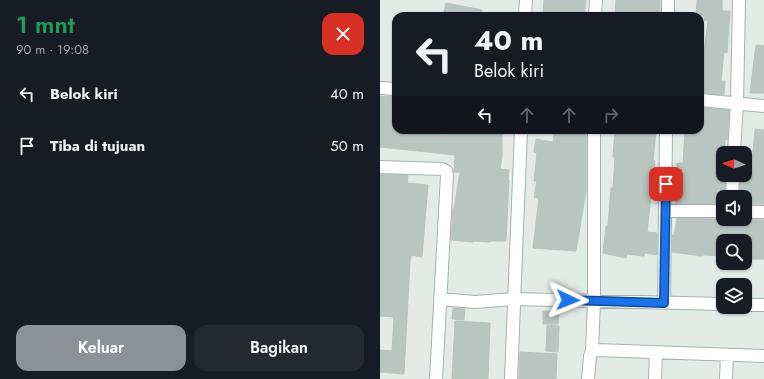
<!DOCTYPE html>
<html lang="id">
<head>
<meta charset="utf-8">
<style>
  body { margin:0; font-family:Jost,sans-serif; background:#242831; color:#f1f3f6; height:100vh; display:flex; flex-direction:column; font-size:15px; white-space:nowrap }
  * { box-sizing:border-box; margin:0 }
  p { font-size:13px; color:#9ea1a6 }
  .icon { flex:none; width:22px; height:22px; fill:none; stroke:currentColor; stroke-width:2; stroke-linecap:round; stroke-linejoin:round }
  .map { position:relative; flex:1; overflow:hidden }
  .details { display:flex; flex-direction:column; background:#171b24; width:380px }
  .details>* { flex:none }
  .top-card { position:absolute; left:12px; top:12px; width:312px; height:122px; border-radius:12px; box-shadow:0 1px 3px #0004; background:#171b24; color:#f1f3f6; overflow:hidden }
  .needle { width:26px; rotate:274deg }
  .fabs { position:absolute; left:336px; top:146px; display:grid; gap:8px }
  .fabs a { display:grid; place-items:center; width:36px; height:36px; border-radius:8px; background:#171b24; box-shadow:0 1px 3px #0004; font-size:20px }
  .pin { position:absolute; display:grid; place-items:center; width:34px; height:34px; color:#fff; margin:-17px; border-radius:8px; box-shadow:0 2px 6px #0006 }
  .me { position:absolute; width:44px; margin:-22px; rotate:92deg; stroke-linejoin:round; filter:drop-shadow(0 0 3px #0008) }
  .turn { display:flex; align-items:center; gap:14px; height:84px; padding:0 16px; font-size:18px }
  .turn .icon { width:52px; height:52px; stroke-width:2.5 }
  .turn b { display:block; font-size:28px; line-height:34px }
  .lanes { display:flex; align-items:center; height:38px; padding:0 16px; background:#0003; justify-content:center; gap:20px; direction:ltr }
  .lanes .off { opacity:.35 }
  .round { display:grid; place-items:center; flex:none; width:42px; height:42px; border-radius:12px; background:#242831 }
  .headline { display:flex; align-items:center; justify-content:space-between; height:68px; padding:0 16px }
  h1 { font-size:24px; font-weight:600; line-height:30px; color:#1e9e55 }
  .primary-button { display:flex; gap:8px; margin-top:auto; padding:8px 16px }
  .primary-button a { flex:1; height:46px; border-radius:12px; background:#8c9099; color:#fff; font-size:16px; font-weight:600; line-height:46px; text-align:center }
  .primary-button a+a { background:#242831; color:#f1f3f6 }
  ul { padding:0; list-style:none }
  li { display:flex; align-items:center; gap:12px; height:52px; padding:0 16px }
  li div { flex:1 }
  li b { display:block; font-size:15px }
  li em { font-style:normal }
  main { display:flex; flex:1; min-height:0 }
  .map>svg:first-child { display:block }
  .building { fill:#b9c5c0; stroke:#b6c4bd }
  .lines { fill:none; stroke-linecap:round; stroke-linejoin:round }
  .street-casing { stroke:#a6b2ad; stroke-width:14 }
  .street { stroke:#fff; stroke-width:12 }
  .route-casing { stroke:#114b97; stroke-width:10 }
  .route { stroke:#1a73e8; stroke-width:7 }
</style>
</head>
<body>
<main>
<section class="details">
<div class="headline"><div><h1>1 mnt</h1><p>90 m · 19:08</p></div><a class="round" style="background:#d93025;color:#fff"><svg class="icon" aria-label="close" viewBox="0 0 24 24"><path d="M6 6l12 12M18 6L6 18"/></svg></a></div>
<ul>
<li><svg class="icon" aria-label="left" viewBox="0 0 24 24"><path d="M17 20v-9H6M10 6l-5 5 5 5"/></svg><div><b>Belok kiri</b></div><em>40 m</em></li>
<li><svg class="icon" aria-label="arrive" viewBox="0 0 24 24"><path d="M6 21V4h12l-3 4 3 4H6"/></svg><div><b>Tiba di tujuan</b></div><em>50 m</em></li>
</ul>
<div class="primary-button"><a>Keluar</a><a>Bagikan</a></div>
</section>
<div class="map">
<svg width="384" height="379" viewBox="0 0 384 379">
  <rect width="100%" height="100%" fill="#e3ebe7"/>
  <path class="building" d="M164,0h42l-2,16h-41z
    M236,0h44v16h-45z
    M317,0h25v11h8l-3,42 -3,-1 -3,29h4l-1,14 -24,-2v-41l4,1 4,-32 -4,-1 1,-4h-9z
    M66,3l36,7v6h-39z
    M376,45l8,1v47h-14z
    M0,96l16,1v33h14l33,5v-5h59v26l-2,13 9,1 -1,10h1l-3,61h-15l-1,1 -16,-1 -1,1 -22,-2 2,-31h1l6,-37h-6l1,-17 -75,-8z
    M320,108l29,2 -2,30 -2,-1v14h-2v22h2v17l-3,12h-47l2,-41h6l2,-33h15z
    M375,129l9,1v74h-12l1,-9 -13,-1v-19h11z
    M175,130l21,1v2l10,1v57l-10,60 -43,-3 6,-50 -5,-1 3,-16h-3l3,-28 -3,-1 2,-13 17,3z
    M235,130h41l-3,31h2l-8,71 10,1v22l-13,-2v3l-17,-2 -1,4 -23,-5 3,-27h2l3,-38h2l2,-31h-2z
    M0,174l28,1 -1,8 21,2 -6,72 -11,-2 -1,6 -6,113 -24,-2v-22l12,1 2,-34 -14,-1z
    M297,218l87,2v39h-19v-18h-22v15l-21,-1v1l-30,-4v-17l2,1z
    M73,308l12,1 -1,11 -12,-1z
    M163,311l16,1 -1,12h-15z
    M75,321l35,2 -2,56h-36z
    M167,325l12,1 -1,26 -12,-1z
    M140,352l37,2 -1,25h-37z"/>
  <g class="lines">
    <defs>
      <path id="street" d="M145,16l1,-16
        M215,16l1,-16
        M288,16v-16
        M0,88l16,1
        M320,100l64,6
        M354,153l3,-50 2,-103
        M0,167l62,2 4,2 1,4 -11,204
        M352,197l1,-22
        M285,211h58
        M365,212h19
        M60,299l35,3 39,-3 209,5
        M284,303l2,-173
        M365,305h19
        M212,351l4,-1 168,6
        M131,379l10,-249
        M208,379l2,-23 2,-5 2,-50v-171
        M275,379l1,-27
        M346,379l1,-24"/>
    </defs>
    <use href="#street" class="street-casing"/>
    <use href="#street" class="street"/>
  </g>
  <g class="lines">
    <defs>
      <path id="route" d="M188,300l96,3 2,-119"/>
    </defs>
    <use href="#route" class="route-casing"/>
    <use href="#route" class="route"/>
  </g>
</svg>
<div class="fabs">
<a><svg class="needle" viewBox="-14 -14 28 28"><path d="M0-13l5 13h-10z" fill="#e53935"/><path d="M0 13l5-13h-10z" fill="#9ea1a6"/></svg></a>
<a><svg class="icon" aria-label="sound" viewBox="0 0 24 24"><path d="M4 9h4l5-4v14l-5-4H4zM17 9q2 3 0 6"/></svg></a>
<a><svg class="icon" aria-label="search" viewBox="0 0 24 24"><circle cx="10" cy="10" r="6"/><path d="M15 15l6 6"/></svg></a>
<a><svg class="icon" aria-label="layers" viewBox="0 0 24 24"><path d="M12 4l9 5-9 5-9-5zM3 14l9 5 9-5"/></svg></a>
</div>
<div class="pin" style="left:286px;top:184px;background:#d93025"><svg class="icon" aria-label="arrive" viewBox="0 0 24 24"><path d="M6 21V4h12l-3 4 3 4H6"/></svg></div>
<svg class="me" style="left:188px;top:300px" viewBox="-20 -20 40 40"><path d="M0-17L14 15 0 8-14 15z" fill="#1a73e8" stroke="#fff" stroke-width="4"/></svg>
<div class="top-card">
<div class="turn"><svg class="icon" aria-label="left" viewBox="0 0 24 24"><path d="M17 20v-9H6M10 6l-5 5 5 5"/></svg><div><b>40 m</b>Belok kiri</div></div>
<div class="lanes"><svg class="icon" aria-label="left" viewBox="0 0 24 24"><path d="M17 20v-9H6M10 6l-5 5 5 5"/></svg><svg class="icon off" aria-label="ahead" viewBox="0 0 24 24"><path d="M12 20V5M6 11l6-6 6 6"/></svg><svg class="icon off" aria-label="ahead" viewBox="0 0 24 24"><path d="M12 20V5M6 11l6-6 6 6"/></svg><svg class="icon off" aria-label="right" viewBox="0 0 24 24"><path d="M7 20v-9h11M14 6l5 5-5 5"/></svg></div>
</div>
</div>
</main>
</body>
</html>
